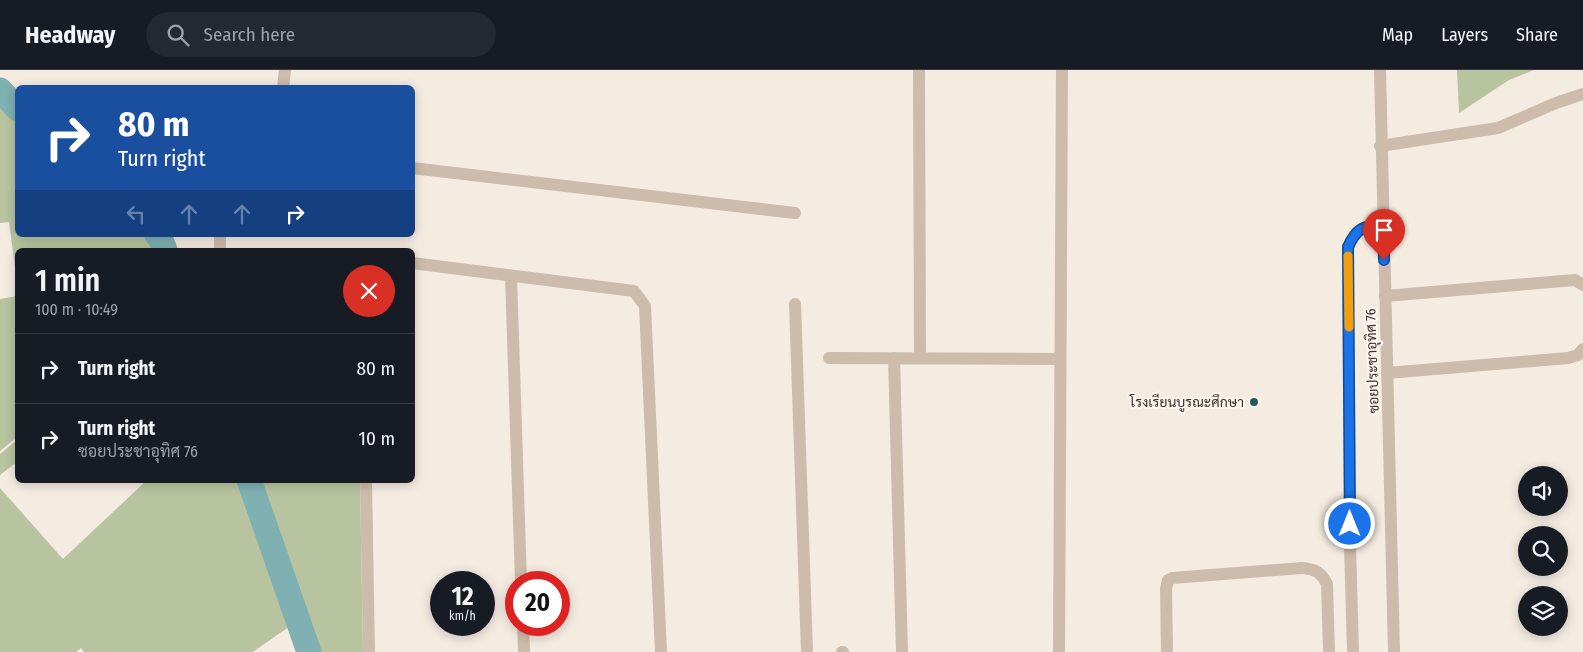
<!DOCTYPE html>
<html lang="en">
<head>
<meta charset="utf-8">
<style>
  body { margin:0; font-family:"Fira Sans Condensed",Sarabun,sans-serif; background:#242831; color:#f1f3f6; height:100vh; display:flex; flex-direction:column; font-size:19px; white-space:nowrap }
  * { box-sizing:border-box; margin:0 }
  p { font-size:16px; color:#9ea1a6 }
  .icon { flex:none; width:28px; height:28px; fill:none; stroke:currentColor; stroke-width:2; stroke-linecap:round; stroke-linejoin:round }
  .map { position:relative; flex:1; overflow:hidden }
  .side { position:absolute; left:15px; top:178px; width:400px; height:235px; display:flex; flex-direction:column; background:#171b24; border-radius:8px; box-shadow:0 2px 12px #0003 }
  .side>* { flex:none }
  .banner { position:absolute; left:15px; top:15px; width:400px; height:152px; border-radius:8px; box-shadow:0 2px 12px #0003; background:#1a4fa0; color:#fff; overflow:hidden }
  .fabs { position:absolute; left:1518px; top:396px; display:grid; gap:10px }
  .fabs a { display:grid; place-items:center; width:50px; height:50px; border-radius:50%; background:#171b24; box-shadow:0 2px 12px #0003; font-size:25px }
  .speed { position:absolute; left:430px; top:501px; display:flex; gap:10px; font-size:25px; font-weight:700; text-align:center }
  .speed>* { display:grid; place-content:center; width:65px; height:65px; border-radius:50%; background:#171b24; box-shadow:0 2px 12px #0003; line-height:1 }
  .speed small { font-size:12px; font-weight:400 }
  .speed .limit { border:8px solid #d22; background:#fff; color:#111 }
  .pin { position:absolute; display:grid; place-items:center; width:42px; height:42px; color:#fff; margin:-51px -21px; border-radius:50% 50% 50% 0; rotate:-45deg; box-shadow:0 0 5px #0007 }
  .pin .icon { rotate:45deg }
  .me { position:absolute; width:55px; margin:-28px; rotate:0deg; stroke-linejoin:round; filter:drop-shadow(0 0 4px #0008) }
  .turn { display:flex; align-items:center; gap:18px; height:105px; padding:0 20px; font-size:22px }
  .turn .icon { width:65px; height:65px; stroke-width:2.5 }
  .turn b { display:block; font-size:35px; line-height:42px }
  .lanes { display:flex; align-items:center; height:48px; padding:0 20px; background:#0003; justify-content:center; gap:25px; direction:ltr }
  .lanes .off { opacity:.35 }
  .round { display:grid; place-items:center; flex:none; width:52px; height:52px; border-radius:26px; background:#242831 }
  .overview { display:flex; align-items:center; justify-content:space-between; height:85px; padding:0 20px }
  h1 { font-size:30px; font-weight:600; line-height:38px }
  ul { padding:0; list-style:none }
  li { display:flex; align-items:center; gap:15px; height:70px; padding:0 20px; border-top:1px solid #363941 }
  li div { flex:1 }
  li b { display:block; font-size:19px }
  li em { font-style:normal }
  header { display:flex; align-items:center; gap:30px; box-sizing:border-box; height:70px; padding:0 25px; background:#171b24; border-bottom:1px solid #363941 }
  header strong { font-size:24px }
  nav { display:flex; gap:28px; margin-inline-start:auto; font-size:18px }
  .search { width:350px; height:45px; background:#242831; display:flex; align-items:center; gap:12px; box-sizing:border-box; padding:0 18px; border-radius:28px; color:#9ea1a6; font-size:19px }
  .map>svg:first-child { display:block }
  .green { fill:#b8c4a0 }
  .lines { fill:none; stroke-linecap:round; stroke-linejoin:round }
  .canal { stroke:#7fb0b2; stroke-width:25 }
  .lane { stroke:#cdbbac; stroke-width:12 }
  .street { stroke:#cdbbac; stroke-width:12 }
  .route-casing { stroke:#114b97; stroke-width:12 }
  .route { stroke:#1a73e8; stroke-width:9 }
  .slow { stroke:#f59e0b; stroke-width:9 }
  .poi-dot { fill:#1f5a5e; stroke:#fbf5ee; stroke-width:2 }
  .labels { text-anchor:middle; stroke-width:4.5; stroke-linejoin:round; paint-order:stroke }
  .street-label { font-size:14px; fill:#3b302b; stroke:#fbf5ee }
  .poi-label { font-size:14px; fill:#3b302b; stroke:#fbf5ee; text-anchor:end }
</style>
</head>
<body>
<header>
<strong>Headway</strong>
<div class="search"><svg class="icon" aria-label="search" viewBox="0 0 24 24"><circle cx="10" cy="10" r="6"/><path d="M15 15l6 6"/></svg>Search here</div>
<nav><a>Map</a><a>Layers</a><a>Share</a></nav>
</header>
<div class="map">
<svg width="1583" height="582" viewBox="0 0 1583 582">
  <rect width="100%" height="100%" fill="#f4ebe1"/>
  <path class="green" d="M1457,0h77l-25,10 -50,33z
    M0,28l17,19 1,118h132l4,4 4,11h-140l-1,32 -8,-60 -9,1z
    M17,226v141l-17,14v-152z
    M17,370v22l-17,13v-21z
    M147,410h98l45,146 -37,26h-169l-3,-4 -5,4h-76v-164l63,71z
    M255,410h105l3,172h-47z"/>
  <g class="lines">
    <path class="canal" d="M0,20l18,19
      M157,165l4,5 4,10
      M249,410l60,172"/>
    <path class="lane" d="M1385,226l190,-16 8,5
      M1387,303l181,-15 10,-3 5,-6
      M1167,582l-1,-63 2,-9 4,-2 130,-10c13,1 19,4 25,16l2,68
      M1353,582l-3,-108 -2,-297c8,-18 15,-22 35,-22"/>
    <path class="street" d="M919,0l1,288
      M1380,0l14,582
      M283,18l2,-18
      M1380,76l118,-18 58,-25 27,-9
      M412,98l383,45
      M220,180v-15
      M412,193l222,28 11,15 16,346
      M511,206l10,306
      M795,234l12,348
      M829,288l231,1
      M894,288l8,294
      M366,410l3,172
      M523,555l1,27
      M842,582h1
      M1059,582l3,-582"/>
  </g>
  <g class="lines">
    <defs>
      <path id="route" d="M1350,454l-2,-277c8,-18 15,-22 35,-22l1,35"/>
    </defs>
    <use href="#route" class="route-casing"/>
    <use href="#route" class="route"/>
    <path class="slow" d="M1348,186l1,71"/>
  </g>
  <circle class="poi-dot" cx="1254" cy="332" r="5"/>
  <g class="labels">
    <g class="street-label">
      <text transform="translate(1372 291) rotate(-92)" y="5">ซอยประชาอุทิศ 76</text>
    </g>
    <g class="poi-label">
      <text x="1244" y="337">โรงเรียนบูรณะศึกษา</text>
    </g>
  </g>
</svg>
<div class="fabs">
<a><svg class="icon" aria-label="sound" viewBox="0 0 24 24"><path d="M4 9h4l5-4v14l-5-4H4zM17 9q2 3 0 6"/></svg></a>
<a><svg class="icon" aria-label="search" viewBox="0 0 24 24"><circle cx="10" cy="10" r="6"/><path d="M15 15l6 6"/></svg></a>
<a><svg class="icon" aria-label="layers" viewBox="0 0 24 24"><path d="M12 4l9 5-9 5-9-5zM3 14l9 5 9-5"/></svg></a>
</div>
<div class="speed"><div>12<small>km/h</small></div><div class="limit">20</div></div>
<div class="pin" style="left:1384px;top:190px;background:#d93025"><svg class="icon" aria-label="arrive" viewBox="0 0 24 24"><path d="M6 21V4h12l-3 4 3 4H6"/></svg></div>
<svg class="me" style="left:1350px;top:454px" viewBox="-20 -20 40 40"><circle r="17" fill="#1a73e8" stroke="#fff" stroke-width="3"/><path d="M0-11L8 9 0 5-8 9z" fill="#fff"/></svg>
<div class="banner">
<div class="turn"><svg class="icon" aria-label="right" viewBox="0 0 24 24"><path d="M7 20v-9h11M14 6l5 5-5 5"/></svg><div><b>80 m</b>Turn right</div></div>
<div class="lanes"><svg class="icon off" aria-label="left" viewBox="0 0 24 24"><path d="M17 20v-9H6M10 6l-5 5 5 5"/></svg><svg class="icon off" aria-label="ahead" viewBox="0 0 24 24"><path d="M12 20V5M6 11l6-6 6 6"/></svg><svg class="icon off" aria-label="ahead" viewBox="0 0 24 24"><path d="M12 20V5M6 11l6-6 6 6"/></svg><svg class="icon" aria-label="right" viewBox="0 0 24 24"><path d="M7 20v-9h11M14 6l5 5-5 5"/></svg></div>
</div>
<section class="side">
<div class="overview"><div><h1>1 min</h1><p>100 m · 10:49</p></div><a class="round" style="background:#d93025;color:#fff"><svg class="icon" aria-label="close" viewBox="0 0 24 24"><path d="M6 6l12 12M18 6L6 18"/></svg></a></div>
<ul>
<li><svg class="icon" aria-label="right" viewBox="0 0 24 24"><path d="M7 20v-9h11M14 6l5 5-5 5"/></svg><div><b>Turn right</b></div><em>80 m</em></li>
<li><svg class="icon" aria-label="right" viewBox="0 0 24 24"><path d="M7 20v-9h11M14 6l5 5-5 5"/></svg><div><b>Turn right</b><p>ซอยประชาอุทิศ 76</p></div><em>10 m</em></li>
</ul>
</section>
</div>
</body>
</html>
